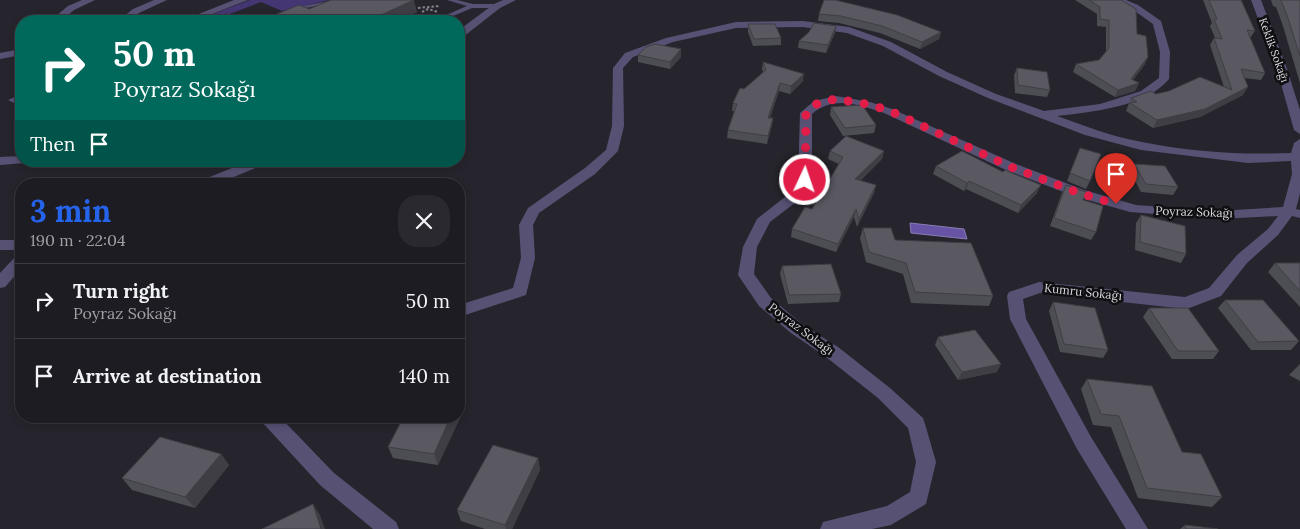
<!DOCTYPE html>
<html lang="en">
<head>
<meta charset="utf-8">
<style>
  body { margin:0; font-family:Lora,serif; background:#29292f; color:#f1f3f6; height:100vh; display:flex; flex-direction:column; font-size:19px; white-space:nowrap }
  * { box-sizing:border-box; margin:0 }
  p { font-size:16px; color:#a0a1a5 }
  .icon { flex:none; width:28px; height:28px; fill:none; stroke:currentColor; stroke-width:2; stroke-linecap:round; stroke-linejoin:round }
  .map { position:relative; flex:1; overflow:hidden }
  .side { position:absolute; left:15px; top:178px; width:450px; height:245px; display:flex; flex-direction:column; background:#1c1c22; border-radius:20px; box-shadow:0 2px 8px #0003,0 0 0 1px #3a3a40 }
  .side>* { flex:none }
  .hud { position:absolute; left:15px; top:15px; width:450px; height:152px; border-radius:20px; box-shadow:0 2px 8px #0003,0 0 0 1px #3a3a40; background:#00695c; color:#fff; overflow:hidden }
  .pin { position:absolute; display:grid; place-items:center; width:42px; height:42px; color:#fff; margin:-51px -21px; border-radius:50% 50% 50% 0; rotate:-45deg; box-shadow:0 0 5px #0007 }
  .pin .icon { rotate:45deg }
  .me { position:absolute; width:55px; margin:-28px; rotate:3deg; stroke-linejoin:round; filter:drop-shadow(0 0 4px #0008) }
  .turn { display:flex; align-items:center; gap:18px; height:105px; padding:0 15px; font-size:22px }
  .turn .icon { width:65px; height:65px; stroke-width:2.5 }
  .turn b { display:block; font-size:35px; line-height:42px }
  .then { display:flex; align-items:center; height:48px; padding:0 15px; background:#0003; gap:10px; font-size:19px }
  .round { display:grid; place-items:center; flex:none; width:52px; height:52px; border-radius:20px; background:#29292f }
  .summary { display:flex; align-items:center; justify-content:space-between; height:85px; padding:0 15px }
  h1 { font-size:30px; font-weight:700; line-height:38px; color:#2563eb }
  ul { padding:0; list-style:none }
  li { display:flex; align-items:center; gap:15px; height:75px; padding:0 15px; border-top:1px solid #3a3a40 }
  li div { flex:1 }
  li b { display:block; font-size:19px }
  li em { font-style:normal }
  .map>svg:first-child { display:block }
  .green { fill:#443672 }
  .water { fill:#6754a4; stroke:#897cb5 }
  .lines { fill:none; stroke-linecap:round; stroke-linejoin:round }
  .path { stroke:#838289; stroke-width:2; stroke-dasharray:2.5 2; stroke-linecap:butt }
  .lane { fill:#575174; fill-rule:evenodd }
  .street { fill:#575174; fill-rule:evenodd }
  .wall { fill:#4d4d54 }
  .shaded-wall { fill:#3f3e45 }
  .building { fill:#5a5962; stroke:#3f3e45 }
  .route { stroke:#e11d48; stroke-width:9; stroke-dasharray:0 16.2 }
  .labels { text-anchor:middle; stroke-width:5; stroke-linejoin:round; paint-order:stroke }
  .far-street-label { font-size:11px; fill:#d9d8de; stroke:#0f0f12 }
  .street-label { font-size:12px; fill:#d9d8de; stroke:#0f0f12 }
</style>
</head>
<body>
<div class="map">
<svg width="1300" height="529" viewBox="0 0 1300 529">
  <rect width="100%" height="100%" fill="#26252d"/>
  <path class="green" d="M250,0h79l-47,11 -21,-9 -50,19 -14,-1z"/>
  <path class="water" d="M910,223l54,6 3,10 -56,-6z"/>
  <g class="lines">
    <path class="path" d="M418,8l22,-2
      M422,12l6,-3 10,3"/>
    <path class="lane" d="M334,0h11l-44,9 -26,12h-7l30,-14z
      M447,0h10l16,4h24l3,2 -3,2h-25l-26,11 -2,-1v-2l23,-10z"/>
    <path class="street" d="M82,0h13l-21,10 -13,11h-11l18,-15z
      M154,0h13l-28,13 -10,8h-11l15,-12z
      M234,0h14l-54,21h-13z
      M503,0h13l-16,8 -37,29 -4,1v-8l35,-26z
      M1113,0h13l12,5 23,16 9,31 -1,27c-23,28 -78,33 -112,37 28,10 56,21 85,26 49,10 100,13 149,11l3,-10 6,-4v54l-4,16 4,1v8l-8,-2 -14,19 -31,28 -26,33 -29,11 -6,2 -146,-16 -17,6 3,20 65,118 57,92h-22l-49,-80 -67,-130 -3,-23 2,-4 30,-10 146,15 24,-9 28,-33 31,-26 10,-13 -60,3 -88,-7 -56,-16 -68,-26 -122,-57c-25,-8 -50,-18 -72,1v66l-12,19 -30,23 -13,25 -3,27 17,24 32,27 35,22 52,41 33,30 2,6 11,38 -10,42 -35,21 -19,4h-52l3,-7 64,-16 23,-14 6,-30 -8,-34 -30,-30 -52,-41 -35,-24 -32,-27 -21,-31 5,-28 14,-28 33,-26 8,-13 2,-67 14,-12 22,-5 34,6 22,7 124,55 68,26 52,15 82,6 65,-4 9,-33 -1,-13 -43,2 -107,-13 -56,-15 -97,-37 -49,-22 -56,-30 -36,-13 -44,-6 -67,1 -63,14 -40,15 -10,11 1,58 -6,25 -23,23 -56,39 -6,12 2,33 -9,37 -67,22v-12l54,-17 8,-30 -2,-33 9,-17 57,-40 21,-18 6,-24 1,-58 12,-15 41,-15 70,-16 67,-1 46,6 42,15 56,30 49,22 48,17 56,-7 41,-13 18,-13 1,-26 -7,-28 -21,-15z
      M1251,0h10l25,66 14,44v24l-6,-4 -18,-64z
      M21,49v6l-21,4v-6z
      M21,94v7l-7,2 -6,-3z
      M21,156v5h5l-1,2 -25,2v-8z
      M249,161h18l-2,3 -48,20h-18l1,-3z
      M0,240h21v10h-21z
      M21,255v14l-16,18 -5,1v-15l16,-17z
      M258,416h21l55,57 62,49 3,7h-26l-53,-44 -59,-64z"/>
  </g>
  <path class="wall" d="M824,0l117,32 -2,7 -19,10 -40,-16 -41,-10 -21,-2 1,-7z
    M1075,0h46l16,34 8,30 -12,16 6,3 -4,8 -20,6 -42,-25 3,-8 23,-4 7,-8v-25l-9,-1v-12z
    M1203,0h38l14,31 -5,7 15,35 -4,7 -17,-2 -1,17 -43,22 -47,11 -27,-17 5,-13 25,-4 68,-7 -14,-42 4,-7h1l-5,-12 2,-3z
    M1271,0h29v83l-18,-60 -6,-16 -3,-1z
    M309,9l108,3 -21,9h-122l-2,-5z
    M748,24l33,14v7l-28,1 -5,-14z
    M836,26l-1,7 -9,20 -28,-5 1,-7z
    M638,55l43,2 -11,12 -32,-7z
    M763,62l40,19 -13,13 -11,-3 -9,27h3l-6,26 -40,-6 1,-8 6,-19h-2l1,-8 11,-14 19,-17 -1,-3z
    M1017,68l33,22 -3,7 -32,-4 -1,-18z
    M831,107l45,18 -2,8 -31,3 -13,-21z
    M1080,148l10,33 -4,8 -19,-8z
    M830,151h54l-2,8 -22,22 16,4 -2,8 -17,34 -3,-10 -18,35 -45,-15 1,-8 20,-20 27,-45 -11,-5z
    M1134,164l44,23 -5,8 -32,-3 -11,-21z
    M936,166l101,27 -19,20 -52,-24 -2,2 -31,-17z
    M1066,185l30,47 -5,8 -41,-14 12,-33z
    M1141,215l45,39 -5,9 -46,-13 1,-27z
    M863,228l32,12 98,56 -4,10 -78,-3 -8,-29 -37,-12 -6,-24z
    M1275,263h25v44l-32,-35z
    M782,266l59,28 -2,8 -51,2 -8,-30z
    M1225,300l74,41 -8,9h-40l-33,-42z
    M1053,302l55,48 -5,8 -43,-6 -11,-41z
    M1149,308l70,43 -6,8h-41l-29,-42z
    M938,337l59,35 -39,8 -23,-35z
    M1300,364v17l-11,-6z
    M1087,379l95,73 40,45 -10,10 -74,-9 -27,-71 -18,-2 -12,-36z
    M465,407l-27,58 -45,-7 -5,-11z
    M221,454l8,11 -34,43 -63,-18 -10,-12z
    M538,458l2,12 -28,59h-27l-24,-8 -4,-11z
    M1185,525l33,4h-38z"/>
  <path class="shaded-wall" d="M414,0l3,12 -21,9h-24v-2z
    M836,26l-1,7 -9,20 2,-8z
    M941,32l-2,7 -19,10 2,-7z
    M681,49v8l-11,12v-7z
    M1148,57l-3,7 -17,22 3,-7z
    M804,74l-1,7 -13,13 1,-8z
    M780,83l-1,8 -12,35 1,-8z
    M1139,83l-4,8 -20,6 3,-7z
    M1248,87l-5,8 -43,22 -47,11 4,-8z
    M773,118l-1,8 -5,18 1,-8z
    M884,151l-2,8 -29,28 2,-8z
    M969,181l-3,8 -2,2 3,-8z
    M876,185l-2,8 -17,34 2,-8z
    M1041,185l-4,8 -19,20 3,-8z
    M856,209l-2,8 -18,35 2,-8z
    M1001,364l-4,8 -39,8 4,-8z
    M461,395l4,12 -27,58 -4,-11 17,-38h8v-16z
    M315,416h21l-18,6z
    M221,454l8,11 -34,43 -10,-11z
    M538,458l2,12 -28,59h-6l-1,-4z
    M313,504l7,11 5,14h-4z"/>
  <path class="building" d="M331,0h83l-42,19 6,2h-101l2,-1 -7,-4 27,-11 10,4z
    M824,0h11l62,15 44,17 -19,10 -40,-16 -41,-10 -22,-2z
    M1089,0h32l15,9 1,25 9,2 2,21 -17,22 8,4 -21,7 -42,-26 23,-4 10,-12v-28l-9,-1v-12z
    M1209,0h32l14,31 -8,-1 18,43 -24,-4 7,18 -43,22 -48,11 -27,-17 7,-1 -6,-4 20,-7 5,3 13,-3 31,-14 32,13 -18,-52 8,1 -8,-20h3z
    M1281,0h19v56l-13,-41z
    M814,23l22,3 -8,19 -29,-4 10,-9z
    M748,24h27l6,14 -27,1z
    M655,44l26,5 -11,13 -32,-7 8,-8z
    M763,62l41,12 -13,12 -11,-3 -12,35h5l-5,18 -40,-6 9,-26 -4,-1 7,-15 4,1 22,-19z
    M1017,68l30,4 3,18 -32,-5z
    M862,105l14,20 -31,3 -14,-21z
    M846,136l38,15 -29,28 21,6 -17,34 -3,-10 -18,35 -46,-15 13,-22 7,2 31,-52 -13,-6z
    M1080,148l21,6 -11,27 -20,-8z
    M962,151l41,21 2,-2 36,15 -20,20 -52,-24 -2,2 -31,-17z
    M1134,164l31,2 13,21 -32,-3z
    M1066,185l20,7 -3,8 20,6 -7,26 -42,-14z
    M1141,215l44,11 1,28 -46,-12z
    M863,228h28l4,12 76,3 22,53 -78,-4 -9,-29 -37,-11z
    M1275,263h25v28z
    M831,264l10,30 -52,1 -7,-29z
    M1225,300h38l36,41 -41,1z
    M1053,302l42,6 13,42 -44,-6z
    M1149,308h39l31,43h-41z
    M975,330l26,34 -39,8 -24,-35z
    M1087,379l65,7 30,66 19,2 21,43 -75,-9 -28,-72 -18,-2z
    M404,416h47l-17,38 -46,-7z
    M160,437l61,17 -36,43 -63,-19z
    M493,445l45,13 -33,67 -48,-15z
    M313,504l8,25h-59z
    M1185,525l33,4h-32z"/>
  <g class="lines">
    <path class="route" d="M805,180l1,-67 12,-10 18,-4 30,5 22,6 123,57 68,26 37,11"/>
  </g>
  <g class="labels">
    <g class="far-street-label">
      <text transform="translate(1274 50) rotate(70)" y="4">Keklik Sokağı</text>
    </g>
    <g class="street-label">
      <text transform="translate(1194 212) rotate(2)" y="4">Poyraz Sokağı</text>
      <text transform="translate(1083 292) rotate(6)" y="4">Kumru Sokağı</text>
      <text transform="translate(801 329) rotate(37)" y="4">Poyraz Sokağı</text>
    </g>
  </g>
</svg>
<div class="pin" style="left:1116px;top:204px;background:#d93025"><svg class="icon" aria-label="arrive" viewBox="0 0 24 24"><path d="M6 21V4h12l-3 4 3 4H6"/></svg></div>
<svg class="me" style="left:805px;top:180px" viewBox="-20 -20 40 40"><circle r="17" fill="#e11d48" stroke="#fff" stroke-width="3"/><path d="M0-11L8 9 0 5-8 9z" fill="#fff"/></svg>
<div class="hud">
<div class="turn"><svg class="icon" aria-label="right" viewBox="0 0 24 24"><path d="M7 20v-9h11M14 6l5 5-5 5"/></svg><div><b>50 m</b>Poyraz Sokağı</div></div>
<div class="then">Then<svg class="icon" aria-label="arrive" viewBox="0 0 24 24"><path d="M6 21V4h12l-3 4 3 4H6"/></svg></div>
</div>
<section class="side">
<div class="summary"><div><h1>3 min</h1><p>190 m · 22:04</p></div><a class="round"><svg class="icon" aria-label="close" viewBox="0 0 24 24"><path d="M6 6l12 12M18 6L6 18"/></svg></a></div>
<ul>
<li><svg class="icon" aria-label="right" viewBox="0 0 24 24"><path d="M7 20v-9h11M14 6l5 5-5 5"/></svg><div><b>Turn right</b><p>Poyraz Sokağı</p></div><em>50 m</em></li>
<li><svg class="icon" aria-label="arrive" viewBox="0 0 24 24"><path d="M6 21V4h12l-3 4 3 4H6"/></svg><div><b>Arrive at destination</b></div><em>140 m</em></li>
</ul>
</section>
</div>
</body>
</html>
